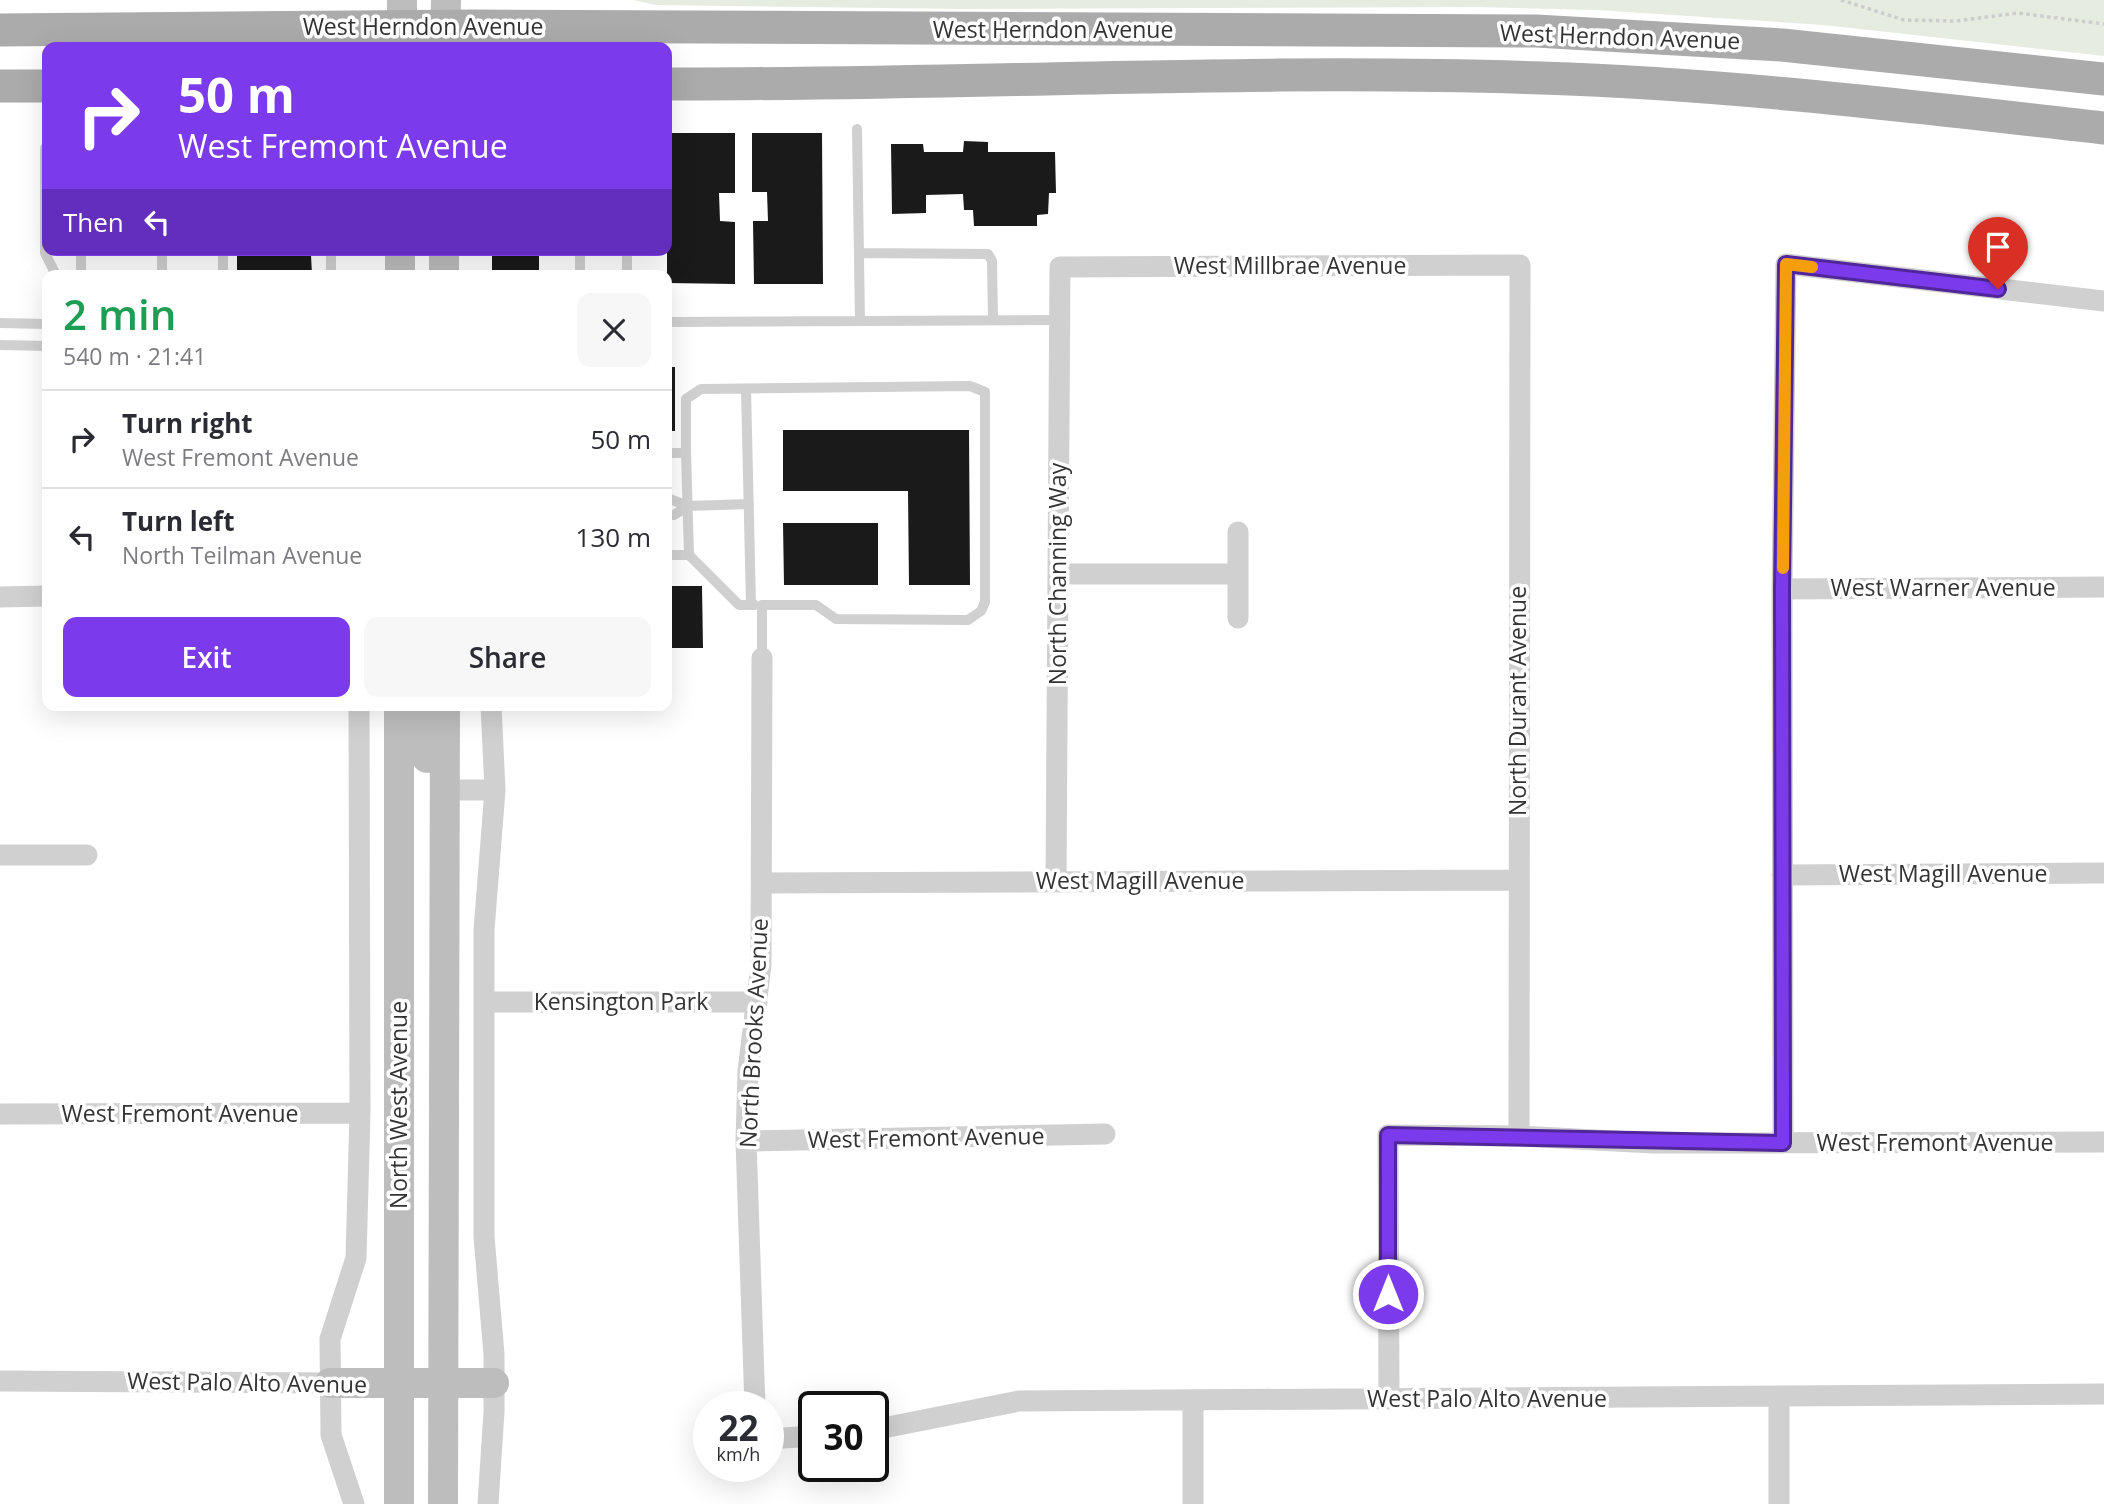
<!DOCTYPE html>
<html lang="en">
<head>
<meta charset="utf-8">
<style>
  body { margin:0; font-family:"Open Sans",sans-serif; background:#f7f7f7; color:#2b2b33; height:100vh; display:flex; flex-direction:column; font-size:26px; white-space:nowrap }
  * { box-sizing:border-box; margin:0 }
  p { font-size:23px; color:#7c7c81 }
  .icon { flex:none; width:38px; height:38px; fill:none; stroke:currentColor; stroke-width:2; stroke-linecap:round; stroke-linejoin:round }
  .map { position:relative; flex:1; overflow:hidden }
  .details { position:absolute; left:42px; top:270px; width:630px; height:441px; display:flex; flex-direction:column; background:#fff; border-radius:14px; box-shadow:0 7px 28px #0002 }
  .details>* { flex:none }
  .top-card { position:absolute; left:42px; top:42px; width:630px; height:214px; border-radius:14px; box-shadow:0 7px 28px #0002; background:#7c3aed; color:#fff; overflow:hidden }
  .speed { position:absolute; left:693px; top:1391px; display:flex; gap:14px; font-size:35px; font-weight:700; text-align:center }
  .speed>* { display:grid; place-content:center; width:91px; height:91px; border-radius:50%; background:#fff; box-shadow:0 7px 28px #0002; line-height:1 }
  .speed small { font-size:18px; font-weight:400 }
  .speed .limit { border:4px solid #111; border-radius:10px; background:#fff; color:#111 }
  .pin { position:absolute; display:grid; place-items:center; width:60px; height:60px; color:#fff; margin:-72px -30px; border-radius:50% 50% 50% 0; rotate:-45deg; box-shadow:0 0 7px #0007 }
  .pin .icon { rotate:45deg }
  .me { position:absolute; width:77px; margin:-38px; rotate:0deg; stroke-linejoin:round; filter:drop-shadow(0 0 5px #0008) }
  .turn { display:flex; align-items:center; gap:24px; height:147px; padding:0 21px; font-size:32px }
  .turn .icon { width:91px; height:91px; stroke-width:2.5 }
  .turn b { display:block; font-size:49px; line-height:60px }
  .then { display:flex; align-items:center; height:66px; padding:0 21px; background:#0003; gap:14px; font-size:26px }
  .round { display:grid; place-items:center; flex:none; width:74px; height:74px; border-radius:14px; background:#f7f7f7 }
  .head { display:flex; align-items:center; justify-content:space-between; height:119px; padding:0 21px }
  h1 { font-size:42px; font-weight:600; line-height:52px; color:#1e9e55 }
  .button { display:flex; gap:14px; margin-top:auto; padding:14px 21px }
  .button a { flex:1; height:80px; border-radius:14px; background:#7c3aed; color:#fff; font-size:28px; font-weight:600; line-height:80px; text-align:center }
  .button a+a { background:#f7f7f7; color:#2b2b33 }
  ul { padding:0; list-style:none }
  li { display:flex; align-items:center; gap:21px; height:98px; padding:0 21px; border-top:2px solid #e1e1e2 }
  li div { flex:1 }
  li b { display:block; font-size:26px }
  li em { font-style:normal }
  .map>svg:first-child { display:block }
  .green { fill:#e6ecdf }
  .building { fill:#1a1a1a }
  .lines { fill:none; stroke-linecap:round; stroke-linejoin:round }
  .path { stroke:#cdcdcd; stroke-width:3.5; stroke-dasharray:3.5 3.5; stroke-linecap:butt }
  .lane { stroke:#d0d0d0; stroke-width:10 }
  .street { stroke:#d0d0d0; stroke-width:21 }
  .secondary { stroke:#bdbdbd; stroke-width:30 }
  .primary { stroke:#ababab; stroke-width:33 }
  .route-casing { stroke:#51269a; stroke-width:18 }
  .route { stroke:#7c3aed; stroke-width:12 }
  .slow { stroke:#f59e0b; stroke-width:12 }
  .labels { text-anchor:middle; stroke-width:7; stroke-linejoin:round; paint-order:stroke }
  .street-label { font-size:23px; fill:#333; stroke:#fff }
</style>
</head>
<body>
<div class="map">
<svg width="2104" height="1504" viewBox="0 0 2104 1504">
  <rect width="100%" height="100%" fill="#fff"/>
  <path class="green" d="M634,0h1470v56l-280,-31 -228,-15 -117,-3 -513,2 -311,-4z"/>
  <path class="building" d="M667,133h68v60h-16l1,28 15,1v62l-68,-1z
    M752,133h70l1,151h-69l-1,-63h15l-1,-29h-15z
    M964,141l24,1v10h67l1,41h-7l-1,21 -11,1v11h-63l-1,-16h-9l-1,-16 -37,1v18l-34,1 -1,-70h32l1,8h39z
    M492,250h47v25h-47z
    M237,255h74l1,20h-75z
    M667,367h8v64h-8z
    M783,430h186l1,155h-61l-1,-94h-125z
    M783,523h95v62h-94z
    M667,586h35l1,62h-36z"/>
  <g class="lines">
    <path class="path" d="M1841,0l63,20 52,1 62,-8 86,11"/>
    <path class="lane" d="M857,129l3,192
      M45,148v105l11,22
      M81,250v25
      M162,250v25
      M223,250v25
      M627,250v25
      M859,253l129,1 4,7 1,59
      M331,275v-25
      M580,275v-25
      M667,322l392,-2
      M0,323l47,1
      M0,345l47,1
      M746,389l5,216
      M667,453h19v-54l15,-10 269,-3 15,6v210l-4,9 -13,9 -132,-1 -20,-14h-54v53
      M686,453l3,102
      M667,498l21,8 61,-2
      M667,515h7l14,-9
      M667,555h22l50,50h16"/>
    <path class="street" d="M1238,532v86
      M1058,574h180
      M1782,589l322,-2
      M0,597l47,-1
      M444,790h51
      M0,855h87
      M1782,875l322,-2
      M1056,882l4,-615 460,-2 -1,871
      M762,883l756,-3
      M484,1002h273
      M0,1114l360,-1
      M746,1141l359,-7
      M1783,1143l-1,-554 4,-325 318,37
      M0,1381l330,2
      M1779,1398v106
      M1389,1399l-1,-264 131,1 134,7 451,-1
      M755,1407l-9,-266 2,-70 13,-106 1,-307
      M873,1430l146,-29 1085,-7
      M768,1439l46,-3
      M354,1504l-23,-69 -1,-96 26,-81 4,-145 -1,-408
      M488,1504l6,-92v-58l-10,-117v-307l11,-140 -4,-85
      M1193,1504v-104"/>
    <path class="secondary" d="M402,47v-47
      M445,47l1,-47
      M400,250v25
      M444,275v-25
      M399,705v799
      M424,705v48l3,5
      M330,1383h164
      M443,1504l2,-799"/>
    <path class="primary" d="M0,30l476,-4 1060,5 246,14 322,34
      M667,84c291,1 583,-16 875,-6 189,6 375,29 562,50
      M0,86h47"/>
  </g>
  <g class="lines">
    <defs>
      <path id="route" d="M1388,1294v-159l395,8 -1,-554 4,-325 212,25"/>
    </defs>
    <use href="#route" class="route-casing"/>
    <use href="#route" class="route"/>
    <path class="slow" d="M1783,568l3,-304 26,3"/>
  </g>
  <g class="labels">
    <g class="street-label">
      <text x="423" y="35">West Herndon Avenue</text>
      <text x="1053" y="38">West Herndon Avenue</text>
      <text transform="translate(1620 37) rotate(2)" y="8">West Herndon Avenue</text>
      <text x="1290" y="274">West Millbrae Avenue</text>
      <text transform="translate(1058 574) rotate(-90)" y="8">North Channing Way</text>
      <text x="1943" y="596">West Warner Avenue</text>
      <text transform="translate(1518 701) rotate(-90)" y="8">North Durant Avenue</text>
      <text x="1943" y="882">West Magill Avenue</text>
      <text x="1140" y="889">West Magill Avenue</text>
      <text x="621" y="1010">Kensington Park</text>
      <text transform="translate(754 1033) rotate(-87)" y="8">North Brooks Avenue</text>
      <text transform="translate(399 1105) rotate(-90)" y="8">North West Avenue</text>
      <text x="180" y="1122">West Fremont Avenue</text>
      <text transform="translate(926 1138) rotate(-1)" y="8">West Fremont Avenue</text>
      <text x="1935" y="1151">West Fremont Avenue</text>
      <text transform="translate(247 1383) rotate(1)" y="8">West Palo Alto Avenue</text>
      <text x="1487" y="1407">West Palo Alto Avenue</text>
    </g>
  </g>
</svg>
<div class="speed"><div>22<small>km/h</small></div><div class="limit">30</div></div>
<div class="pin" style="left:1998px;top:289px;background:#d93025"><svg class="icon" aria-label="arrive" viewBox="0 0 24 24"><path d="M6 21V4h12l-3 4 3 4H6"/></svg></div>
<svg class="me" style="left:1388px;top:1294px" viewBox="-20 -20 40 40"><circle r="17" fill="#7c3aed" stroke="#fff" stroke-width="3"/><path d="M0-11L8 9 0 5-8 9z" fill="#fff"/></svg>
<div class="top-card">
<div class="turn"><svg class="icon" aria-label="right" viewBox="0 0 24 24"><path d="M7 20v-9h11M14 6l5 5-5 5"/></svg><div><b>50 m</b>West Fremont Avenue</div></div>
<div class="then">Then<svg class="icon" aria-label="left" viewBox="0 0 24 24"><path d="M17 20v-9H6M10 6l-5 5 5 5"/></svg></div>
</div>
<section class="details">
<div class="head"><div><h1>2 min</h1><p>540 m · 21:41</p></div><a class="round"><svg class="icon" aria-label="close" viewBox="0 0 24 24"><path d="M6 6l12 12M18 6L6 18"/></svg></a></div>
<ul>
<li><svg class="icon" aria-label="right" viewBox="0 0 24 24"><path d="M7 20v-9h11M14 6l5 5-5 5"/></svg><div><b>Turn right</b><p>West Fremont Avenue</p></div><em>50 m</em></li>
<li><svg class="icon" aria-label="left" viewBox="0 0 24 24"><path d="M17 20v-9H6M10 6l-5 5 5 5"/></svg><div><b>Turn left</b><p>North Teilman Avenue</p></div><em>130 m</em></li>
</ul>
<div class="button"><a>Exit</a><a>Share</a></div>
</section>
</div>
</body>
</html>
